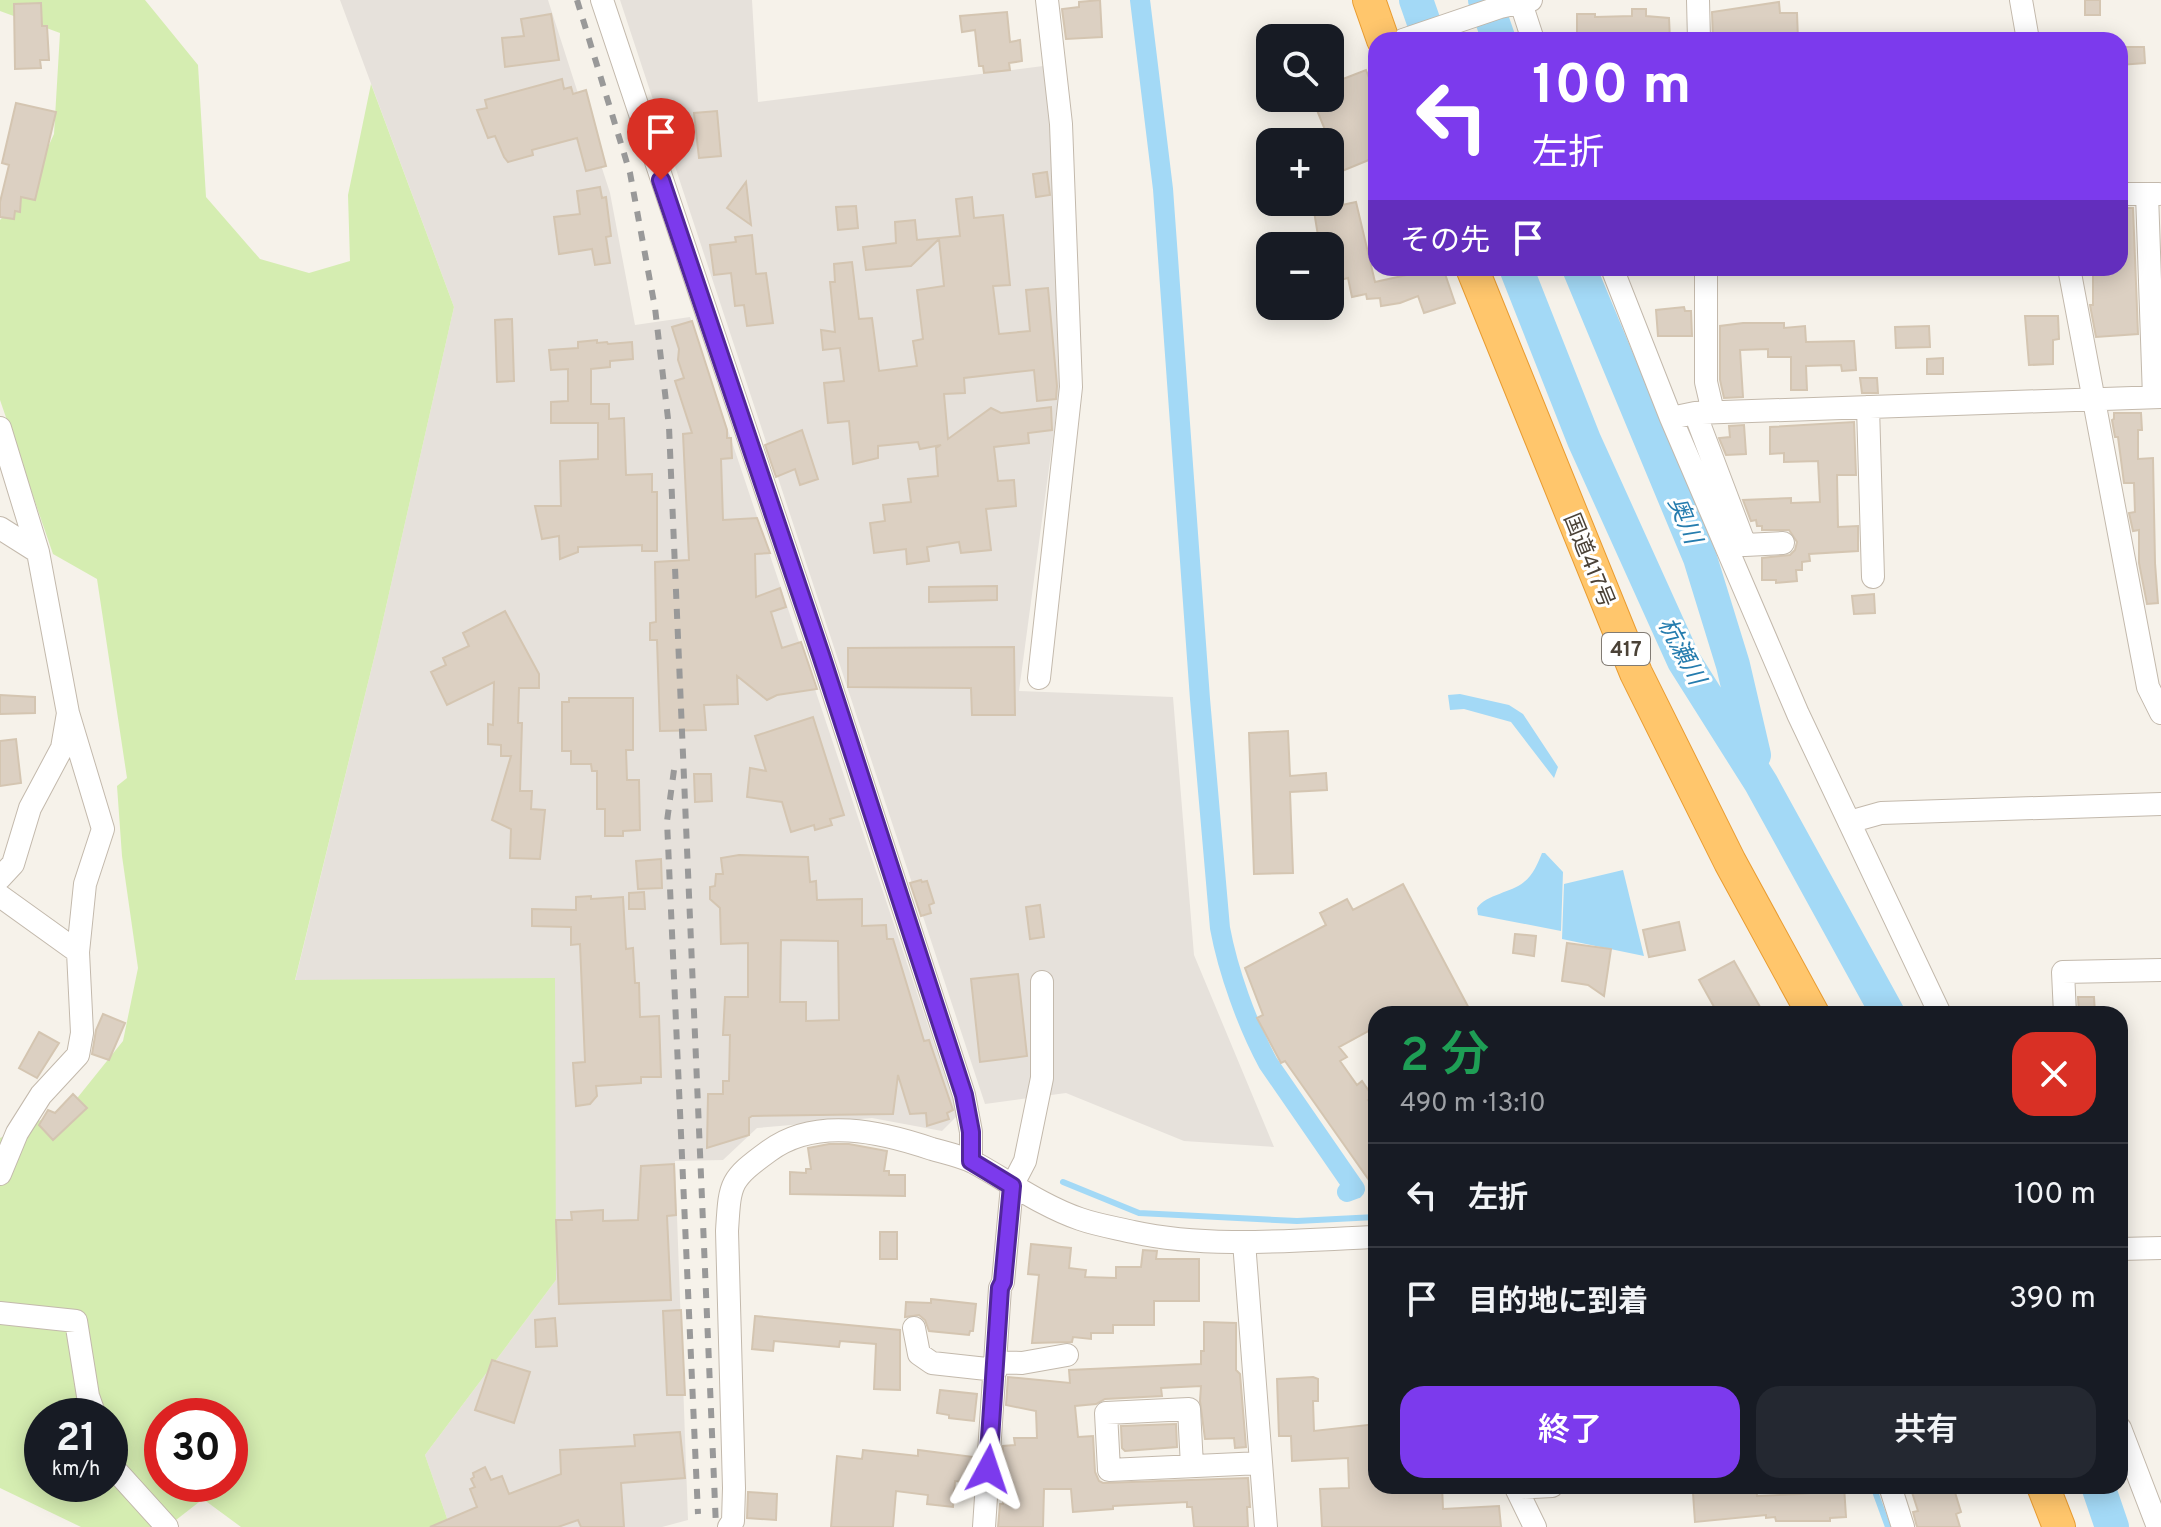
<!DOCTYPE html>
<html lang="ja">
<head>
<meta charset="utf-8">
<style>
  body { margin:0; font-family:Overpass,"Noto Sans JP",sans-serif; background:#242831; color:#f1f3f6; height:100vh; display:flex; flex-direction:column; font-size:30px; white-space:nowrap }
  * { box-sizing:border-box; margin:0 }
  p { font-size:26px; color:#9ea1a6 }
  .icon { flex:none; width:44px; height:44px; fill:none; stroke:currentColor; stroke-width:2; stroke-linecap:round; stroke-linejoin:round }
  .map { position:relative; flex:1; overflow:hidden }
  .details { position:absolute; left:1368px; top:1006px; width:760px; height:488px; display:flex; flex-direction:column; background:#171b24; border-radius:24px; box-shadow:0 4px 20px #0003 }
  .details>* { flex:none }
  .hud { position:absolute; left:1368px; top:32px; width:760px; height:244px; border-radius:24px; box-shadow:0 4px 20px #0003; background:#7c3aed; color:#fff; overflow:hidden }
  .controls { position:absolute; left:1256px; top:24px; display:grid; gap:16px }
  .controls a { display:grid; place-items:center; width:88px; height:88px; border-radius:16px; background:#171b24; box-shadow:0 4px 20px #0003; font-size:40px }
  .speed { position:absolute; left:24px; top:1398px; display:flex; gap:16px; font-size:40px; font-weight:700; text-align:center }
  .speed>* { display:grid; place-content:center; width:104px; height:104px; border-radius:50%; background:#171b24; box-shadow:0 4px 20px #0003; line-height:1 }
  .speed small { font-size:20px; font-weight:400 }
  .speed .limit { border:12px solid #d22; background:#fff; color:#111 }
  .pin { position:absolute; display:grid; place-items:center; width:68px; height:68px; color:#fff; margin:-82px -34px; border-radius:50% 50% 50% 0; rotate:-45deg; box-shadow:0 0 8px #0007 }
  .pin .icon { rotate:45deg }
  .me { position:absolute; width:88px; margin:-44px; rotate:5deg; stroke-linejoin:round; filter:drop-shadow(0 0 6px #0008) }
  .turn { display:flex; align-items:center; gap:28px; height:168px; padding:0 32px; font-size:36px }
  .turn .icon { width:104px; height:104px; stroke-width:2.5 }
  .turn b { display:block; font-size:56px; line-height:68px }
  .then { display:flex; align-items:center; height:76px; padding:0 32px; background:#0003; gap:16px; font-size:30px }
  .round { display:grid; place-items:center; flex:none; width:84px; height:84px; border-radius:24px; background:#242831 }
  .summary { display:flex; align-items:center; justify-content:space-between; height:136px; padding:0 32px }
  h1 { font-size:48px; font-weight:600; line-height:60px; color:#1e9e55 }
  .primary-button { display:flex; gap:16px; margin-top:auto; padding:16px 32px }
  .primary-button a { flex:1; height:92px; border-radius:24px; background:#7c3aed; color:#fff; font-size:32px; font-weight:600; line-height:92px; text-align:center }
  .primary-button a+a { background:#242831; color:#f1f3f6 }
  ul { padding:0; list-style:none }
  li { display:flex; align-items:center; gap:24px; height:104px; padding:0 32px; border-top:2px solid #363941 }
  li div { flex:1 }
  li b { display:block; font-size:30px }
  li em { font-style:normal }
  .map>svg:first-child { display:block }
  .industrial { fill:#e6e1db }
  .green { fill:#d5edb1; fill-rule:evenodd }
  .water { fill:#a3d9f6 }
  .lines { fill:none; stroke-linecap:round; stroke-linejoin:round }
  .stream { stroke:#a3d9f6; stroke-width:6 }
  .canal { stroke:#a3d9f6; stroke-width:20 }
  .river { stroke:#a3d9f6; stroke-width:34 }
  .building { fill:#dcd0c2; stroke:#d4c5b1; stroke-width:2; fill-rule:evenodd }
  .minor-casing { stroke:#c3b9ac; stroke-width:24 }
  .highway-casing { stroke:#e99c31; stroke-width:34 }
  .minor { stroke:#fff; stroke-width:22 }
  .highway { stroke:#ffc66c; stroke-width:32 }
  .rail { stroke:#999; stroke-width:6; stroke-dasharray:10 10; stroke-linecap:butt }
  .route-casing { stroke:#51269a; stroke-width:20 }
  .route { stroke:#7c3aed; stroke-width:14 }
  .labels { text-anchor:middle; stroke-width:6; stroke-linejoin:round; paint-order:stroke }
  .shield { fill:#fff; stroke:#817b73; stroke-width:2 }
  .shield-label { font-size:20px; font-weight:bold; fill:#4b4237 }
  .street-label { font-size:22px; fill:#4b4237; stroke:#fff }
  .water-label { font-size:24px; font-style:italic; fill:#257cae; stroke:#fff }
</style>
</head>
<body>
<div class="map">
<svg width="2161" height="1527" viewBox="0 0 2161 1527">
  <rect width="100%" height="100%" fill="#f6f2ea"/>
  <path class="industrial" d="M340,0h208l62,193 25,132 55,-8 268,798 -16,16 -70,-13 -115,10 -34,32 -48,1 13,359 -26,7h-212l-25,-72 131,-175 -261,-299 83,-339 76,-335z
    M620,0h132l6,102 293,-37 9,321 -41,305 154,6 21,258 80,192 -90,-6 -118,-48 -81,11z"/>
  <path class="green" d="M0,0h145l53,65 8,132 54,62 49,14 41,-12 -2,-66 23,-111 83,223 -76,335 -83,338 260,-2 1,302 -131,175 25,72h-209l-38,-28 -36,28h-86l-81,-39v-350l70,-31 53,-66 15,-73 -16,-112 -5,-70 10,-8 -30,-199 -44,-25 -53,-154v-180l28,-29 26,-57 6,-101 -60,-22zM42,1416h68v68h-68zM162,1416h68v68h-68z"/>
  <path class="water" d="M1460,694l49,11 14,9 35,53 -4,11 -43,-56 -47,-13 -14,1 -2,-15z
    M1542,853h3l18,19 -2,59 -83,-16 -1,-7c10,-14 34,-15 47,-26 9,-7 14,-19 18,-29z
    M1623,870l21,86 -82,-17 2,-55z"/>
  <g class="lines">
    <path class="stream" d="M1063,1182l76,31 158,8 79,-4
      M1873,1486l15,41"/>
    <path class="canal" d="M1140,0l23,189 37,510 20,229c8,43 27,96 48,135l87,126 -8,3"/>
    <path class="river" d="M1416,0l14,40
      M1485,0l14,40
      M1516,268l68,172 100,221 77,122 127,231
      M1579,268l121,290 33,107 21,90
      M2098,1486l14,41"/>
  </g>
  <path class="building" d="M1100,0l2,37 -36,2 -4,-30 17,-2v-5z
    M2085,0h15v15h-15z
    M1779,2l1,11h17l1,27h-85l-1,-28z
    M41,3l1,23h5l2,34h-9l1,8 -26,1 -1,-65z
    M1632,9h14v7l23,2 1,22h-93v-26h18v3l37,-1z
    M1007,12l3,30 10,-2 2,21 -13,2 1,7 -26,3 -1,-7h-4l-4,-36 -13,2 -2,-16z
    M551,14l8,46 -54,7 -3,-29 22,-2 -3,-17z
    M2120,47h24l1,16 -25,2z
    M1366,70l10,26v61l-46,19v-34l-18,-44h18v-14z
    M562,79l2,10 7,-2 2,7 13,-4 20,76 -20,5 -9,-33 -45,12 1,5 -25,7 -4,-5 -9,-21 -7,2 -11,-28 10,-2 -2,-8z
    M16,103l40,9 -21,88 -14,-3 -1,15 -5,-1 -1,8 -14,-2v-15l9,-37 -7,-2z
    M717,111l4,45 -22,2 -5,-45z
    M1047,172l3,23 -14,2 -3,-23z
    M746,182l5,43 -24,-17z
    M600,187l2,11 4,-1 5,39 -5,1 4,26 -15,2 -3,-16 -33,5 -5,-37 26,-3 -3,-23z
    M972,197l2,21 29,-3 7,70 -17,1 6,48 31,-3 -4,-41 22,-2 9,98 -1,13 -19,2 -3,-31 -70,8 1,15 -21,1 4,45 43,-31 10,5 50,-6 1,23 -24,3 1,10 -35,4 4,34 16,-1 2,26 -30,3 5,41 -30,3 -2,-11 -32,5 2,14 -22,3 -1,-15 -32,4 -4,-30 15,-2 -2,-16 28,-3 -3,-23 30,-3 -2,-28 5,-3 -21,4 -2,-7 -40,4v12l-25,6 -4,-43 -21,2 -4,-40 20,-2 -4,-33 -17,2 -2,-20 14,2 -5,-50h5l-1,-18 18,-2 7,57 13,-1 7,53 38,-5 -4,-25 10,-2 -6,-49 27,-4 -5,-47 -28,27 -45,4 -3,-23 33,-4 -1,-21 20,-2 2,20 43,-4 -4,-37z
    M1356,202l19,80 36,-8 -2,-6h34l12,35 -31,10 -6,-17 -18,7 -19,3 -1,-8 -13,1 -1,-5 -14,3 -4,-19 -15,4 -3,-17v-26l-11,3 -5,-31z
    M856,206l2,22 -20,2 -2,-23z
    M2120,208h13l5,126 -42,3 -6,-32h3v-37h27z
    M752,235l4,39 10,-1 7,50 -26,3 -3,-21 -9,1 -4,-33 -17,2 -4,-30 26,-3 -1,-5z
    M1684,307l1,4h6l1,25h-34l-2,-26z
    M2025,316h33l1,23 -6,1v24l-24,1z
    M512,319l2,62 -17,1 -2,-62z
    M692,321l35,109v8h4l1,20 -11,1 2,61 34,-2 13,35 -15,1 1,43 24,-9 6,19 -15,5 11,36 19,-6 16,47 -40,6 -10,5 -30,-24 1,28 -34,1 2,25 -46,1 -3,-91h-7v-17l6,-1 -1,-60 34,-2 -6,-126 9,-1 -17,-52 9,-3 -6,-18 1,-11 -7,-22z
    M1743,323h41v5l21,-2 1,16 48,-1 2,29 -14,1 -1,-6 -35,1 1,24h-16v-33h-23v-8l-28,1 3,47 -19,1 -4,-18v-54z
    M1929,326l1,21 -34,1 -1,-21z
    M597,340v3l10,-1 1,2 24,-2 1,17 -23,2v6l-19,2v35h18v15l15,-1 2,57 26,-1v18h5v59h-15v-6l-64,2v5l-18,7 -1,-23 -17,3 -7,-33h26l-1,-45 38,-2v-36h-47v-21l17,-1v-32l-17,1 -2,-20 29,-2v-6z
    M1943,358v16h-16v-15z
    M1860,378h17l1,15h-16z
    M2114,413h27l1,17h-4v29l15,-1 2,105 3,40 -11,1 -8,-41v-33l-6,1 -4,-18 6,-1 -1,-29h-10l-6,-46h-3l-3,-17 2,-1z
    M1854,422l2,53h-19l1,52 20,-1v25l-49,3 1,7 -8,1v8h-6l1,11 -21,2v-3h-14v-22l28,-3 5,-5 2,-8 -8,-12h-27v-4h-5l-1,-6 -5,1 -8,-21 48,-2v5l29,-1 -2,-41 -34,1v-9l-14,1v-27z
    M1744,425l2,29 -20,1 -7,-17 11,-1 -1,-11z
    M802,430l16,49 -18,6 -5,-16 -19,8 -11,-32z
    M997,586v14l-68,2v-15z
    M1874,594l1,19 -21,1 -2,-18z
    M505,611l34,63v14h-20l-1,35h4l-2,68h12l-1,18 14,1 -5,49 -30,-1 1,-29 -19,-9 19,-64h-10v-11l-13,-1v-20l5,1 1,-43 -47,23 -16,-33 15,-7 -3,-7 26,-12 -6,-13z
    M1014,647l1,68h-43l-1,-27 -123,-1v-39z
    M0,695l35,2v16l-35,1z
    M569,698h64v52h-7l1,30h12l1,50 -17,1v5h-18v-27h-8v-38h-5l-1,-7h-20v-13h-9v-49h7z
    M813,717l31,98 -14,4 2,6 -17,5 -1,-5 -23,7 -9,-30 -35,-5 3,-29 16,3 -11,-35z
    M1288,731l2,45 36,-3 1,17 -37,2 3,81 -39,1 -5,-141z
    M16,739l5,44 -21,3v-45z
    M694,774h17l1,27 -17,1z
    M739,855l69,2 2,25 6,-1 1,19 45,-1v27l24,-1 1,14h6l31,102 5,-1 24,70 -6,3 2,6 -22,7 -1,-13 -16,1 -12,-39 -5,39 -141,2 -3,2v17l-42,13 1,-54h15v-13h6l1,-46h-7l2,-38h23v-54l-27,1 -1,-36 -10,-9v-12l5,-1 1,-12h7l-2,-16zM781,940l57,1 1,79 -33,1v-19h-26z
    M661,859l1,29 -24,1 -2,-28z
    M921,880l1,2 5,-1 7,22 -5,2 2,8 -10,3 -11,-33z
    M1403,884l69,130h-96v13l-37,20 8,10 -7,4 17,24 5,-4 11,16 -5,3 8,12v78l-91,-129 -4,2 -24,-45 6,-3 -18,-47 81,-43 -6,-12 27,-14 6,11z
    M644,892l1,17h-16v-16z
    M591,896v3l32,-2 3,52 7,-1 2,35h4l1,34 19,-1 2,61h-20v6l-45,3 1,10 -7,8 -14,2 -3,-43 12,-1 -5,-118 -9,1v-18l-39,-1v-17l44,1v-13z
    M1040,905l4,32 -14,2 -4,-32z
    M1679,922l6,28 -36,7 -6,-27z
    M1515,934l21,2 -2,20 -21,-3z
    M1567,943l44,6 -7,47 -16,-11 -26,-4z
    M1734,961l30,53h-46l-19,-34z
    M1018,974l9,82 -47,6 -9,-83z
    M2078,997h16l1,17h-16z
    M103,1014l22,9 -16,37 -17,-6 4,-24z
    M39,1032l20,11 -22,35 -18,-10z
    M73,1094l14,14 -34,32 -14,-15 9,-15 7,3z
    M829,1144h20l38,7 -3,20h5v4h16v21l-115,-2v-22l16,1v-4h5l-3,-21z
    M674,1164l2,51 -9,1 4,84 -112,4 -3,-84h16l-1,-8 32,-2v11l35,-1 3,-54z
    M880,1232h17v27h-17z
    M1031,1244l40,4 -2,20 17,2 -1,7 31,1v-11h25l2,-17 14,1 -1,8h43v42h-45v24h-41v8h-22v6l-18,-2 -1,5 -40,1 7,-68 -11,-1z
    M931,1299l45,5 -3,27h-3l-1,4 -40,-4 -4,-11 -6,-5 -14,2 1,-15 25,1z
    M681,1310l4,85h-18l-4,-84z
    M755,1316l145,14v60l-26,-1 2,-45 -36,-3 -1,6 -65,-6 -1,10 -21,-2z
    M555,1318l2,28 -21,1 -1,-27z
    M1204,1322l32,1v47l4,4 6,73 -11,1 -1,-10 -29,1 -5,-38 1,-15 -40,2 1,8 -57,3 -9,5 -21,2 3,31 15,-1 2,36 4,9 4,2 145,-5 2,29h-3l1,20h-54l-2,-20h-5v-5l-74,4v3l-40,3 -2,-23h-27l-1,38h-45l2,-23h3v-58l12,-1 -1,-7h23l-1,-27 -30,-6 2,-28 62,6 -1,-13 132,-6v-13h3z
    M492,1360l38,12 -16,51 -39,-13z
    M1313,1377l5,2v22h-5l1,30 62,-7v62h66l1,23 56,-3 2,21h-179l-2,-38 29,-1 -1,-30 -56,3 -1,-25h-12l-2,-57z
    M940,1390l37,4 -3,27 -25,-3v-3l-12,-2z
    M1176,1424l1,23 -52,4 -3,-3 -1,-22z
    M680,1432l5,46 -64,5 3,44h-43l-3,-7 -20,7h-128l47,-20 -7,-18 5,-2 -4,-8 3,-2 -1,-4 12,-6 6,13 11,-4 7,18 52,-20 -1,-24 75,-4 -1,-11z
    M863,1450l55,6v-6l56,7 -2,26 -17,-2 -2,26 -26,-3 1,-9 -32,-4 -3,36h-62l6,-71 25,3z
    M1844,1486l2,31 -16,1v3h-54l-1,-4 -9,1v-3l-71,7 -2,-29 63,-6 1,9 42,-2 10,-1v-5z
    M1910,1486h43l8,26 -5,2 4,13h-43l-4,-15 5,-1z
    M748,1492l29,2 -1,26 -29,-2z"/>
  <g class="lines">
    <defs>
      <path id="minor" d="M602,0l219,655 143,440 7,37v29
        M1520,0l13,40
        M1698,0l1,40
        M2021,0l7,40
        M1403,40l97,-33 31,-7
        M2120,194h39
        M2147,194l7,203
        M1612,268l59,150 127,296 142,300
        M1706,268v114l7,30
        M2069,268l79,419 13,26
        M1868,407l5,170
        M1695,413l50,132 38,-2
        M1671,418l24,-5 466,-16
        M0,428l38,124
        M0,528l38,24 30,161
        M1039,678l32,-291 -10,-263 -14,-124
        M1849,822l32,-9 280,-9
        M0,878l13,-14 17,-56 32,-60 6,-35 35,116 -18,55 -7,68
        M0,896l78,56 4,81 -4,22 -37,40 -24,38 -17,41
        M2065,1014l-2,-42 98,-2
        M1244,1242l22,285
        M2120,1249l41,-1
        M0,1313l76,8 12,75 7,20
        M914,1328l5,26 13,9 64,7
        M996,1362l26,1 45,-8
        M2120,1428l38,99
        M110,1464l57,63
        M1192,1466l-3,-57 -83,4 3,57 152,-7
        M1515,1486l20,41
        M1890,1486l13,41
        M1516,1488l36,-2
        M729,1527l4,-6 1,-33 -7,-257c3,-48 2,-51 42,-80 47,-35 113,-19 163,-2 14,4 28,7 41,13 35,19 69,44 107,57 17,6 36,9 53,13 77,17 165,8 243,5
        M984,1527l16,-239 3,-6 9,-96 13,-25 17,-83v-96"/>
      <path id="highway" d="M1369,0l14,40
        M1472,268l164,405 94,189 83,152
        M2043,1486l16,41"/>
    </defs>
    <use href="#minor" class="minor-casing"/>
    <use href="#highway" class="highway-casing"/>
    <use href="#minor" class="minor"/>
    <use href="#highway" class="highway"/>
    <path class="rail" d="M577,0l53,173 25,135 14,119 47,1100
      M674,770l-7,51 31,693"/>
  </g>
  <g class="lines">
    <defs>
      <path id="route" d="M661,180l160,475 143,440 7,37v29l41,25 -9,96 -3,6 -12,181"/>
    </defs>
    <use href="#route" class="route-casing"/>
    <use href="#route" class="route"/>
  </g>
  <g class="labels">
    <rect class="shield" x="1602" y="633" width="48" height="32" rx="6"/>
    <g class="shield-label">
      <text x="1626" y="656">417</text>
    </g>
    <g class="street-label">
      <text transform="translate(1590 560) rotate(68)" y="8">国道417号</text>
    </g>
    <g class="water-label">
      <text transform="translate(1685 520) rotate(67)" y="8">奥川</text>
      <text transform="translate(1682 651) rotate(62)" y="8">杭瀬川</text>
    </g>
  </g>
</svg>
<div class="controls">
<a><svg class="icon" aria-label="search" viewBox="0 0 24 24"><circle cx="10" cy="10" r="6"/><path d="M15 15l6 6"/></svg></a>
<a>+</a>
<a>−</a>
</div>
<div class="speed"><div>21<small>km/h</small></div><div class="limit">30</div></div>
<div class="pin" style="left:661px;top:180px;background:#d93025"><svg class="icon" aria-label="arrive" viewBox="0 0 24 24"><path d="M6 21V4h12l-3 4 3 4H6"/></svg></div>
<svg class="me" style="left:988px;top:1469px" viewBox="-20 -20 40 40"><path d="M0-17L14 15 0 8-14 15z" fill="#7c3aed" stroke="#fff" stroke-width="4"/></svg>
<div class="hud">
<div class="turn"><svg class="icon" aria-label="left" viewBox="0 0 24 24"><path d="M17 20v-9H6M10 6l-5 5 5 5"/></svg><div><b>100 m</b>左折</div></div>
<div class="then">その先<svg class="icon" aria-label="arrive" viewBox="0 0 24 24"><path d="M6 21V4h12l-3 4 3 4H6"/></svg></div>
</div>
<section class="details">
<div class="summary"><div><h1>2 分</h1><p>490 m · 13:10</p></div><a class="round" style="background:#d93025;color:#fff"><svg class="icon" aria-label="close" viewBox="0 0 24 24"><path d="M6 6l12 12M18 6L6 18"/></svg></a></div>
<ul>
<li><svg class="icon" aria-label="left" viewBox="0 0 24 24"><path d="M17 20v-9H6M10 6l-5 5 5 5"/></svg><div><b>左折</b></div><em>100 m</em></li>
<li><svg class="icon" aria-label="arrive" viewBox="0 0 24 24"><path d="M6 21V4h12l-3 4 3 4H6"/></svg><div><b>目的地に到着</b></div><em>390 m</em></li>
</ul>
<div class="primary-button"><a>終了</a><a>共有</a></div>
</section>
</div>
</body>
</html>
